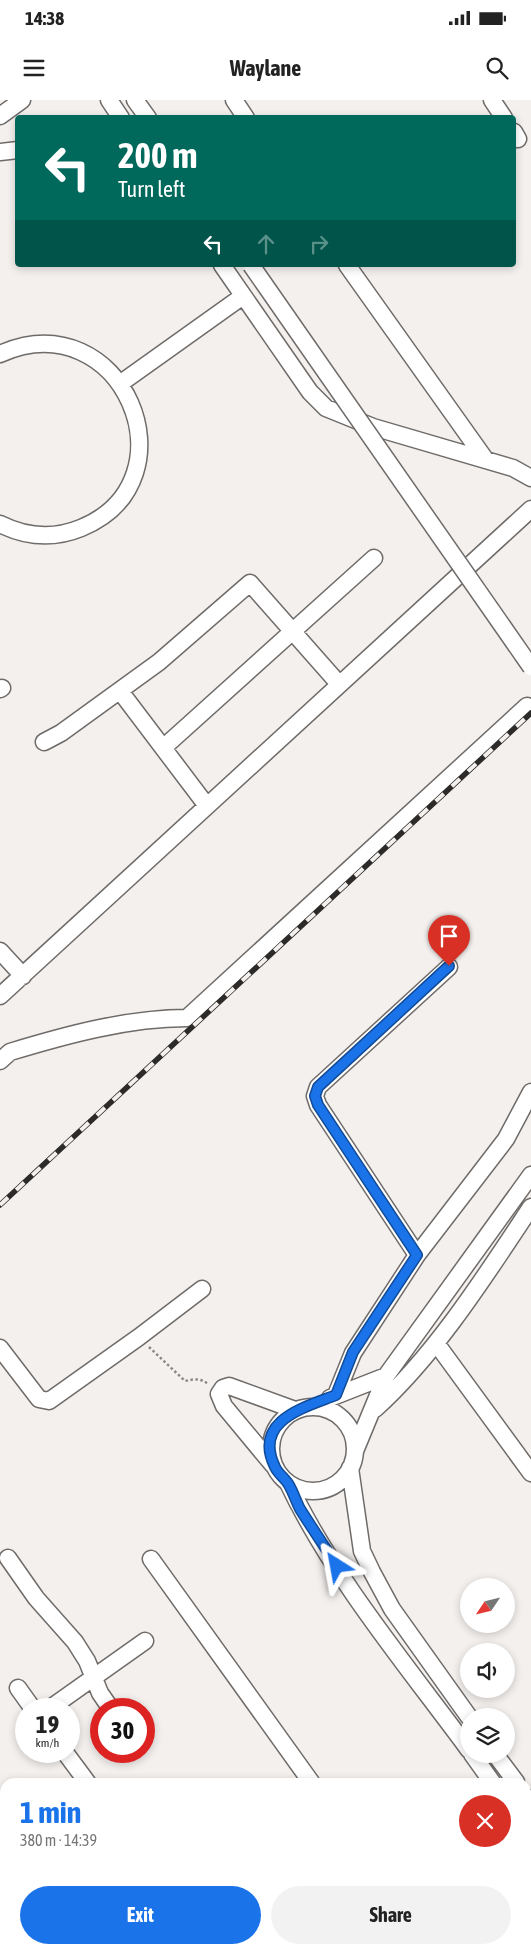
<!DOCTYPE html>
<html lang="en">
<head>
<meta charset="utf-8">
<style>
  body { margin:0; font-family:"Asap Condensed",sans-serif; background:#f2f2f2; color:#222; height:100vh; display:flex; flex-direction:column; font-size:19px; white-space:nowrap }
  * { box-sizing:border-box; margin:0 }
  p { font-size:16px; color:#767676 }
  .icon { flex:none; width:28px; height:28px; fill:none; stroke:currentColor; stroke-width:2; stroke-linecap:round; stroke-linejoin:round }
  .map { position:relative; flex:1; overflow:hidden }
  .panel { position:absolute; left:0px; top:1678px; width:531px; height:176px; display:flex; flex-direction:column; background:#fff; border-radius:15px 15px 0 0; box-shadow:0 2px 8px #0003 }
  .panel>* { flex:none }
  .banner { position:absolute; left:15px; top:15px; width:501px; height:152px; border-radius:5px; box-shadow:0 2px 8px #0003; background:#00695c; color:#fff; overflow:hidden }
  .needle { width:32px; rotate:235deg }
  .controls { position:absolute; left:460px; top:1478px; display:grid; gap:10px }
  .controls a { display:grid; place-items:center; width:55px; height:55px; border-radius:50%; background:#fff; box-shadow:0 2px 8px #0003; font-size:25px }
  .speed { position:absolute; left:15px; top:1598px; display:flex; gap:10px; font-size:25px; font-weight:700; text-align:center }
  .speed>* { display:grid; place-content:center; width:65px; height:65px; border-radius:50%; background:#fff; box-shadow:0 2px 8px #0003; line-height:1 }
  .speed small { font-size:12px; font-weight:400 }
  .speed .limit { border:8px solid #d22; background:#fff; color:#111 }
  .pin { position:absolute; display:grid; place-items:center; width:42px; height:42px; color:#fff; margin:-51px -21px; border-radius:50% 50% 50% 0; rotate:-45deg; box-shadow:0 0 5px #0007 }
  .pin .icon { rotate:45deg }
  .me { position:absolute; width:55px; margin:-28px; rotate:326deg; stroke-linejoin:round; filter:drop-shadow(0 0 4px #0008) }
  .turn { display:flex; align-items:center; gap:18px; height:105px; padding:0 20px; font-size:22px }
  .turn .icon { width:65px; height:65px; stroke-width:2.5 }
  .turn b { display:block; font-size:35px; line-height:42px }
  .lanes { display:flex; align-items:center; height:48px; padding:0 20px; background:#0003; justify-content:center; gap:25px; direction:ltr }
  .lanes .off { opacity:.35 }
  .round { display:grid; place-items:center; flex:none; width:52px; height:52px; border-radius:26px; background:#f2f2f2 }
  .overview { display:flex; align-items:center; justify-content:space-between; height:85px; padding:0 20px }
  h1 { font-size:30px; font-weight:700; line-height:38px; color:#1a73e8 }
  .primary-button { display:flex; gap:10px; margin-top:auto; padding:10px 20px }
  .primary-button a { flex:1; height:58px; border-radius:30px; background:#1a73e8; color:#fff; font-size:20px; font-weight:700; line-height:58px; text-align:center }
  .primary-button a+a { background:#f2f2f2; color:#222 }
  .status { display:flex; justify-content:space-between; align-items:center; height:35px; padding:0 25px; background:#fff; direction:ltr }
  .status svg { height:14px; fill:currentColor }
  header { display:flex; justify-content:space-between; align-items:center; height:65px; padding:0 20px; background:#fff; font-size:22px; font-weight:700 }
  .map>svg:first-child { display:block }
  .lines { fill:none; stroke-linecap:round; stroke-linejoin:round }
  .minor-casing { stroke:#6e6b69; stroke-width:19 }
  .highway-casing { stroke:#cccccb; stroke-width:26 }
  .path { stroke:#8b8987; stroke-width:2.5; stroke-dasharray:2.5 2.5; stroke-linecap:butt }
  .minor { stroke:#fff; stroke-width:16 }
  .highway { stroke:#ca6f4f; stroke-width:24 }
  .rail-casing { stroke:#2d2b2a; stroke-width:5.5 }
  .rail { stroke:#f3f0ee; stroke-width:4; stroke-dasharray:11; stroke-linecap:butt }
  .minor-bridge-casing { stroke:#6e6b69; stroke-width:19; stroke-linecap:butt }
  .minor-bridge { stroke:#fff; stroke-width:16 }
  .route-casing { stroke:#114b97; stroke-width:12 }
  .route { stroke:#1a73e8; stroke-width:9 }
</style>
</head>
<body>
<div class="status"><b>14:38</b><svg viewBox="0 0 49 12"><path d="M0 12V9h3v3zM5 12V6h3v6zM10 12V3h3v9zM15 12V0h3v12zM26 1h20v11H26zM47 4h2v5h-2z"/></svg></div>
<header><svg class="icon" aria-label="menu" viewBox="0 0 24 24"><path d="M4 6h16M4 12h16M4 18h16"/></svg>Waylane<svg class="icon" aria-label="search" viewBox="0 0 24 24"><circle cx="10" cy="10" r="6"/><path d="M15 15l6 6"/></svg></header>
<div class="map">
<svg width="531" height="1853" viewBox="0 0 531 1853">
  <rect width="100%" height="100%" fill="#f3f0ee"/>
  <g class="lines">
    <defs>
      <path id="minor" d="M109,0l12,18
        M135,0l13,18
        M234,0l12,18
        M492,0l12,18
        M0,16l22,-16
        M514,32l4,7
        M0,52l18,-2
        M222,165l88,127 16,16 47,19 140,41 18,10
        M347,165l138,194
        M0,254c122,-54 198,126 81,174 -27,11 -55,9 -81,-4
        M121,283l122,-87
        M0,589l2,-1
        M120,591l87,115
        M44,642l17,-9 98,-71 91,-79 89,101
        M163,648l211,-190
        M0,851l23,25
        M0,896l531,-487
        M0,961l10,-9c56,-17 118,-34 177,-34l340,-312
        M417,1155l-99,-150 -3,-9 3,-9 131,-120
        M436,1243l95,130
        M0,1248l39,51 10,2 90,-64 63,-48
        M336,1295l17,-42 64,-98 89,-116 25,-47
        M330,1298l56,-22
        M271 1349a42 42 0 1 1 84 0a42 42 0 1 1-84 0Z
        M375,1309c60,-54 111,-134 156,-202
        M355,1351l31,-75 145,-201
        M273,1365l-49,-59 -5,-12 4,-6 6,-2 66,24
        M350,1368l12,83 10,21 20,37 77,108
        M288,1383c44,93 119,183 181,267
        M8,1458l28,40 39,44 12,19 13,32 11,16
        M151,1459l160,223
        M18,1588l15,21
        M49,1609l96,-68
        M64,1651l23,31
        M472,1654l20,28
        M495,1654l21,28
        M526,1697l5,7
        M210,1849l3,4"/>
      <path id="highway" d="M526,1771l5,-4
        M526,1793l5,-4
        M396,1853l7,-4
        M433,1853l7,-4"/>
    </defs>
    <use href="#minor" class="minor-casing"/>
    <use href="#highway" class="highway-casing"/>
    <path class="path" d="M149,1247l36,34c9,-2 16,-3 23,3"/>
    <use href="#minor" class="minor"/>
    <use href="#highway" class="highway"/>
    <defs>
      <path id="rail" d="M0,1105l531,-492"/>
    </defs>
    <use href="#rail" class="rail-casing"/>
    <use href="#rail" class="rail"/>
    <defs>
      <path id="minor-bridge" d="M251,165l280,402"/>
    </defs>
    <use href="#minor-bridge" class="minor-bridge-casing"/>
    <use href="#minor-bridge" class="minor-bridge"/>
  </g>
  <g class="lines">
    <defs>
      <path id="route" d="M337,1466c-12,-19 -25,-38 -37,-57 -4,-8 -7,-17 -11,-24 -4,-7 -11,-11 -14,-18 -23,-47 31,-60 61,-72l17,-43 64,-97 -99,-150 -3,-9 3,-9 131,-121"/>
    </defs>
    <use href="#route" class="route-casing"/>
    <use href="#route" class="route"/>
  </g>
</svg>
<div class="controls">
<a><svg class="needle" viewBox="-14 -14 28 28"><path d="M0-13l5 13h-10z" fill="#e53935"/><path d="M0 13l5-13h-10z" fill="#767676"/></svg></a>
<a><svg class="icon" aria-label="sound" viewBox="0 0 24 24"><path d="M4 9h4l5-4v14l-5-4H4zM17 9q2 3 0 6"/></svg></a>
<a><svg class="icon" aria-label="layers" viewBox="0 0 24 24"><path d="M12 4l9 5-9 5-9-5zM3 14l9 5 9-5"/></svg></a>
</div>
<div class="speed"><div>19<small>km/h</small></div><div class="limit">30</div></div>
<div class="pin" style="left:449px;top:866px;background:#d93025"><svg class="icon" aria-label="arrive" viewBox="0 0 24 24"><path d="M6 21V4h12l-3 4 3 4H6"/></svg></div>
<svg class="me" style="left:337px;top:1466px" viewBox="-20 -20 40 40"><path d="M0-17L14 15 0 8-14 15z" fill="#1a73e8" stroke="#fff" stroke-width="4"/></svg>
<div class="banner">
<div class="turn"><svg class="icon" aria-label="left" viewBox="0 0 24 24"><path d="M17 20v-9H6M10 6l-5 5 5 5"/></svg><div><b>200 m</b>Turn left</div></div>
<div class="lanes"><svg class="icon" aria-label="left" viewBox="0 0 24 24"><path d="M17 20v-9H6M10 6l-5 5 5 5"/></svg><svg class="icon off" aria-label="ahead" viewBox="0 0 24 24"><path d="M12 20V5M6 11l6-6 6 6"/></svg><svg class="icon off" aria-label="right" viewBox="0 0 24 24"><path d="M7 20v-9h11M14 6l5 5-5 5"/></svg></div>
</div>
<section class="panel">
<div class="overview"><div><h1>1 min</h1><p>380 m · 14:39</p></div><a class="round" style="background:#d93025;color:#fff"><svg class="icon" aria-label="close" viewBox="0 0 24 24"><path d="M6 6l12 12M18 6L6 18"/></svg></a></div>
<div class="primary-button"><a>Exit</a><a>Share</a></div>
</section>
</div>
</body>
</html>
